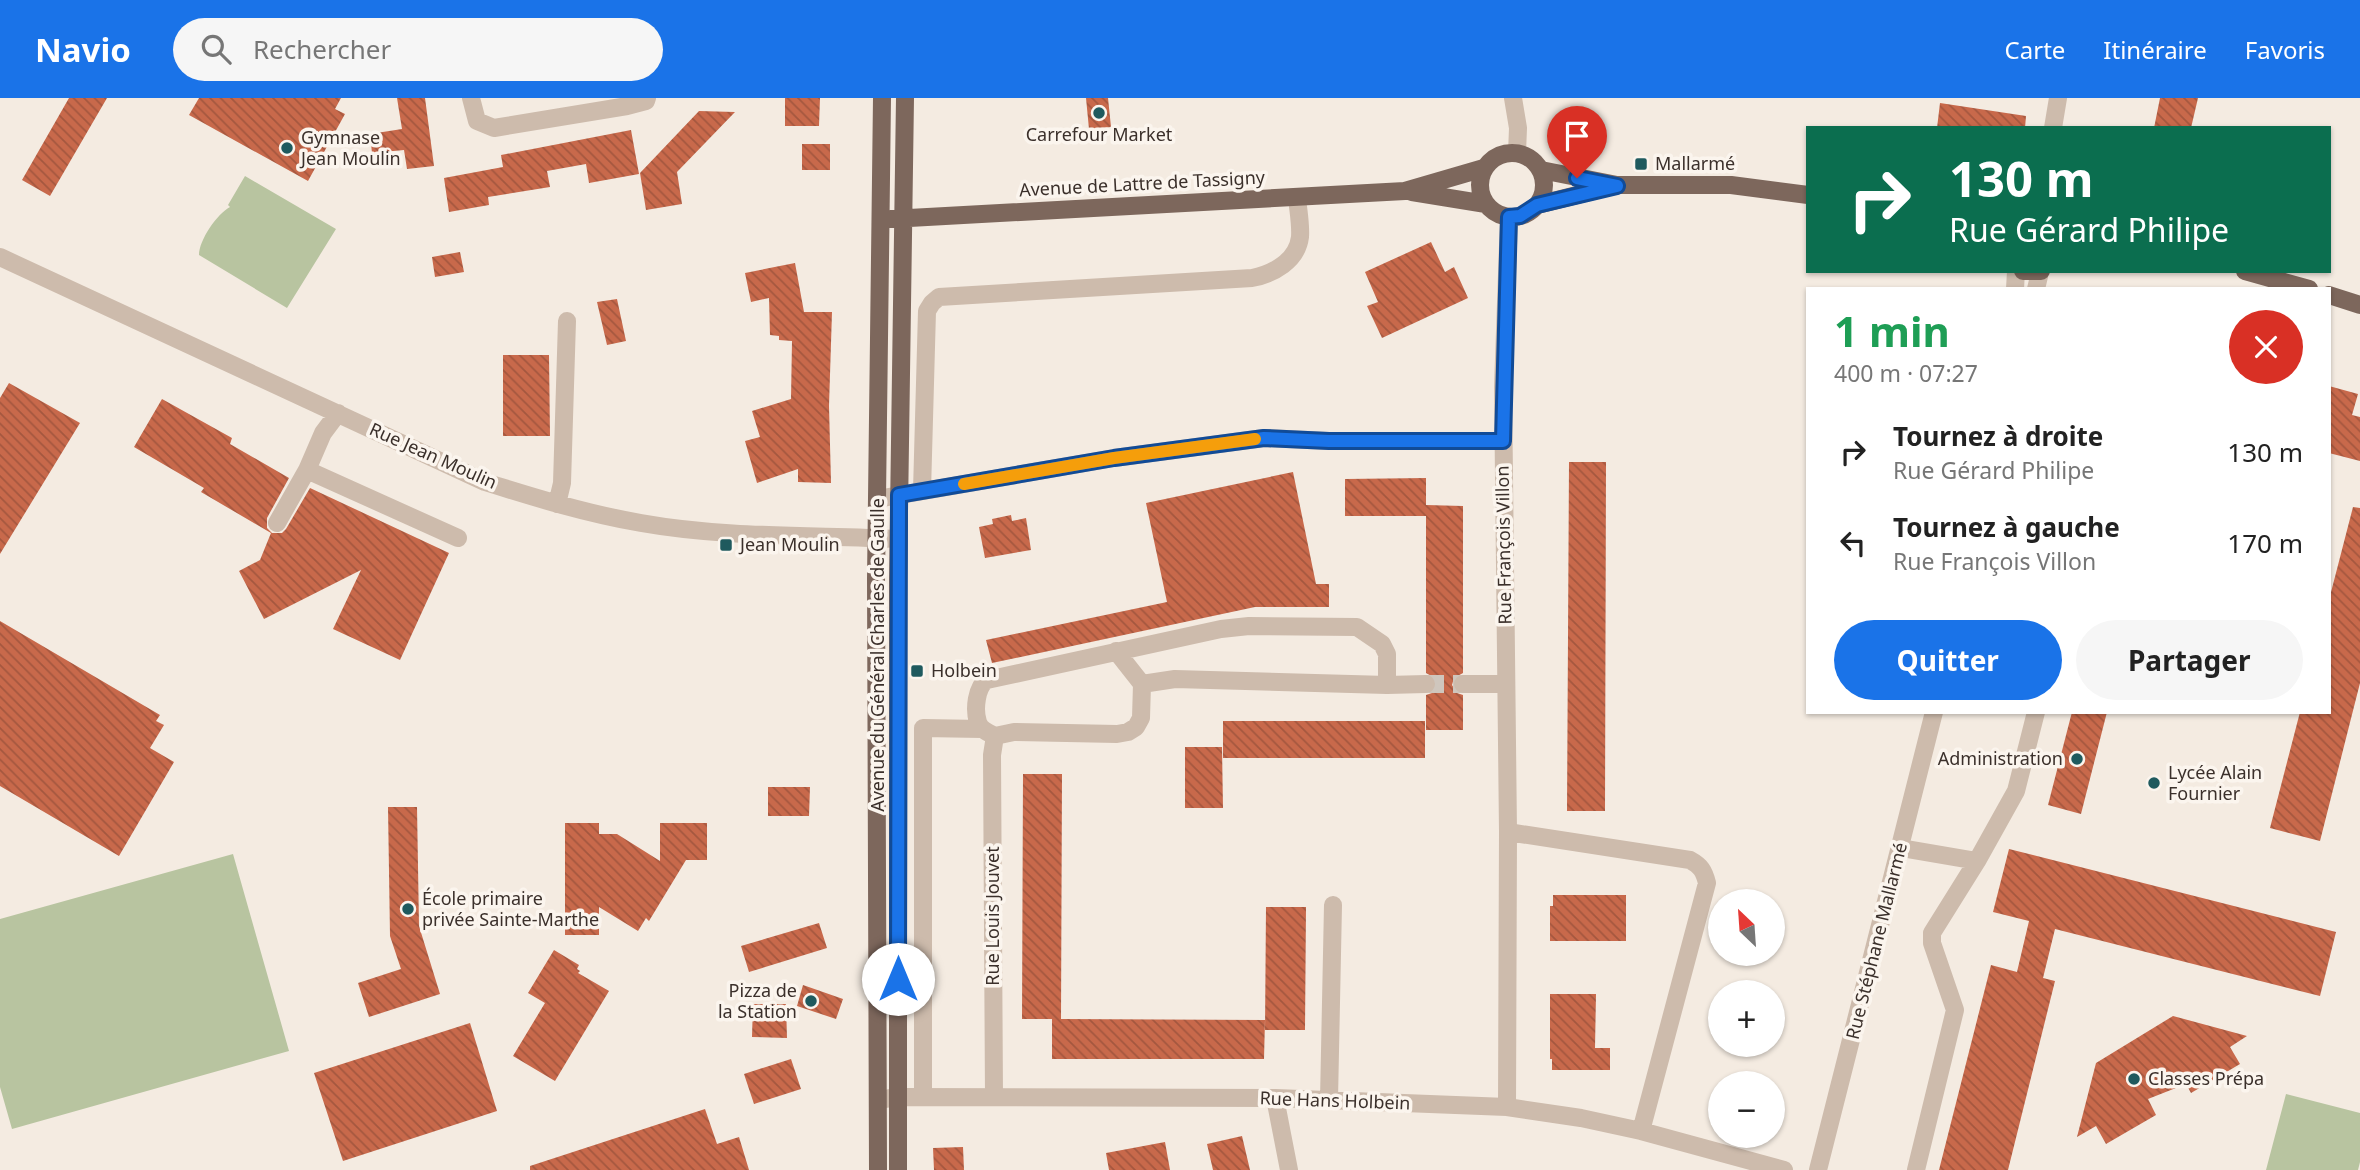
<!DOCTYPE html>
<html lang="fr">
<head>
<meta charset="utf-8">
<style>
  body { margin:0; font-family:"Noto Sans",sans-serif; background:#f6f6f6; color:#222; height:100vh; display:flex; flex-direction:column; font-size:26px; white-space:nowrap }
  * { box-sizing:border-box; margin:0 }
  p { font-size:23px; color:#767676 }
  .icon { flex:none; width:38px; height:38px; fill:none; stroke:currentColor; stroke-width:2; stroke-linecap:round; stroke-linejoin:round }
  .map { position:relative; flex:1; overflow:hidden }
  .sheet { position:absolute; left:1806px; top:189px; width:525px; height:427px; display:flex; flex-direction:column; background:#fff; border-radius:0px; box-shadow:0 2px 5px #0004 }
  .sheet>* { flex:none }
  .top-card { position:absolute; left:1806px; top:28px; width:525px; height:147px; border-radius:0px; box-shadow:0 2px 5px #0004; background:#0b6e4f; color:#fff; overflow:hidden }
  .needle { width:46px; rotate:335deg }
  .buttons { position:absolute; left:1708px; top:791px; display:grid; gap:14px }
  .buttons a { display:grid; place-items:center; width:77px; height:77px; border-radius:50%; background:#fff; box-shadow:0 2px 5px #0004; font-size:35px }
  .pin { position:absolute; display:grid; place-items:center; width:60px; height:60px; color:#fff; margin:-72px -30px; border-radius:50% 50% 50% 0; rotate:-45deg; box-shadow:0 0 7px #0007 }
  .pin .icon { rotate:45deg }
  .me { position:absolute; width:77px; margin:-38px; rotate:0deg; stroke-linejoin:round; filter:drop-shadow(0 0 5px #0008) }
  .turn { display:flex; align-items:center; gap:24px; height:147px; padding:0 28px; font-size:32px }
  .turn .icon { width:91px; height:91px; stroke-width:2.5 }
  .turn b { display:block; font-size:49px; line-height:60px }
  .round { display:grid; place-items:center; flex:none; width:74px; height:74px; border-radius:37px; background:#f6f6f6 }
  .summary { display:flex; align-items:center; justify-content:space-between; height:119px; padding:0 28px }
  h1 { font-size:42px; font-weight:700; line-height:52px; color:#1e9e55 }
  .button { display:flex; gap:14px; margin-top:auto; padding:14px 28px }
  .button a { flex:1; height:80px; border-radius:42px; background:#1a73e8; color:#fff; font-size:28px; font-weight:700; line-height:80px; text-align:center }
  .button a+a { background:#f6f6f6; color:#222 }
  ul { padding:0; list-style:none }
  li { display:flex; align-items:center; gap:21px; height:91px; padding:0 28px }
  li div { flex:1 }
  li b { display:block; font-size:26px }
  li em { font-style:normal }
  header { display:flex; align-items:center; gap:42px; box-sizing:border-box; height:98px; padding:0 35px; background:#1a73e8; color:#fff }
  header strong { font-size:33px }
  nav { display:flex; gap:38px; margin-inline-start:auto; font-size:24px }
  .search { width:490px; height:63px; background:#f6f6f6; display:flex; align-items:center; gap:18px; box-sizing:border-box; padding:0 24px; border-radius:38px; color:#767676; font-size:26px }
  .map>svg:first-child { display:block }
  .garden { fill:#b8c4a0 }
  .building { fill:url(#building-back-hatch) }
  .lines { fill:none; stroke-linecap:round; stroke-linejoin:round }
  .minor-tunnel { stroke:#cfc6bd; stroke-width:18; stroke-dasharray:18 9; stroke-linecap:butt }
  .minor { stroke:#cdbbac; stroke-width:18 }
  .major { stroke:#7d675c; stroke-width:18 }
  .route-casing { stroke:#114b97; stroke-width:18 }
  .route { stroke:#1a73e8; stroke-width:12 }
  .slow { stroke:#f59e0b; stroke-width:12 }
  .poi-dot { fill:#1f5a5e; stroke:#fbf5ee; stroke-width:2.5 }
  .labels { text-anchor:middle; stroke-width:7; stroke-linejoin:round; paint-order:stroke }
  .poi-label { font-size:18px; fill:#3b302b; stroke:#fbf5ee; text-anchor:start }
  .street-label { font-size:18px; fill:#3b302b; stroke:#fbf5ee }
</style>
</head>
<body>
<header>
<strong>Navio</strong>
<div class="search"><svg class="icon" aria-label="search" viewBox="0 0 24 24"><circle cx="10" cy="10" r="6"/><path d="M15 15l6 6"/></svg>Rechercher</div>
<nav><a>Carte</a><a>Itinéraire</a><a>Favoris</a></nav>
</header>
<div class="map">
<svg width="2360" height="1072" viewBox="0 0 2360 1072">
  <defs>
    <pattern id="building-back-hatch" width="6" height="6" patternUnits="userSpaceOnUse" patternTransform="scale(1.75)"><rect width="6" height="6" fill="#c8694b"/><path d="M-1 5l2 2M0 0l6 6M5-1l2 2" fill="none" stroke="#a4573f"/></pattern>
  </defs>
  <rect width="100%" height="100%" fill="#f4ebe1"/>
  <path class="garden" d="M245,78l91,53 -49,79 -88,-53c0,-15 18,-41 31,-48l-2,-2z
    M233,756l56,197 -277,78 -12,-42v-168z
    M2286,996l74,19v49l-2,8h-92z"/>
  <path class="building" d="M69,0h38l-57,98 -28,-16z
    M199,0h142l-6,11 10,5 -37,67 -119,-66z
    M397,0h28l9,68 -27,3 -3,-19 -32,3 -2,-19 32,-5z
    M785,0h35l-1,28h-34z
    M1086,0h22l3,29 -22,2z
    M2160,0h38l-7,30h-37z
    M1940,5l86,13 -1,12h-88z
    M699,13l36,1 -58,60 5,32 -36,6 -6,-37z
    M631,32l8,44 -50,9 -3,-19 -39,7 3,16 -62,10 1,8 -40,7 -5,-34 59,-11 -2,-12z
    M802,46h28v26h-28z
    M1431,144l14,30 9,-5 14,31 -86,40 -15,-32 11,-4 -13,-30z
    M460,154l4,20 -29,5 -3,-20z
    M795,165l9,49h28l-3,94 2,77 -33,-1v-13l-41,14 -12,-42 15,-4 -8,-26 39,-12 1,-58 -13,-1v-4l-9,-1 -1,-37 -18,4 -6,-29z
    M617,201l9,42 -19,4 -10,-43z
    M503,257h46l1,81h-47z
    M9,285l71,40 -80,131v-156z
    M2329,288l29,8 -6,21 8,2v44l-31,-8z
    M162,301l70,39 -2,6 59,34 -22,40v10l5,5h10l4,-4 24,-41 139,65 -49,107 -67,-31 28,-59 -97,49 -25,-48 21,-11 11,-27 -70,-41 3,-4 -70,-41z
    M1569,364h37l-1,349h-38z
    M1293,374l23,112h13v23h-74l-263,56 -6,-23 181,-38 -21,-99z
    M1426,380v27l37,1v167l-9,5 -2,7 5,8 6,2v35h-37v-35l6,-2 5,-9 -2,-6 -9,-5v-157h-81v-37z
    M2353,409l7,1v175l-40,158 -50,-13 30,-116h29v-112z
    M1011,417l1,6 14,-3 5,32 -46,8 -6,-31 14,-3 -1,-5z
    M0,523l160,94 -4,6 8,4 -14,23 24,14 -55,94 -119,-70z
    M2072,614h35l-26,102 -33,-9z
    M1223,623h202v37h-202z
    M1185,649h37l1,61h-38z
    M1023,676h39l-1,245 204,1 -1,39h-212v-40h-30z
    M768,689h42l-1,29h-41z
    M388,709h29l2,119 21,68 -71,23 -11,-34 43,-14 -11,-33z
    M565,725h34v11h18l43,27v-38h47v37h-21l-37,61 -3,-3 -8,13 -39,-24v28h-34z
    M2009,751l327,83 -16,64 -265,-67 -12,49 12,3 -47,189h-69l52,-205 26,7 12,-51 -36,-9z
    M1553,797h73v46h-76v-35h3z
    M1266,809h40l-1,123h-40z
    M819,825l8,25 -78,24 -8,-26z
    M554,852l25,15 -2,4 3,2 -2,2 31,18 -54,90 -42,-25 32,-53 -17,-10z
    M803,887l40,14 -7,20 -39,-13z
    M1550,896h46l-1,54h15v22h-58v-11h-2z
    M753,906h33l1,34 -35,-1z
    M2173,918l74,20 -17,11 10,17 -49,29 -5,-9 -38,15 8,16 -50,29 -10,-18 -19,11 19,-74z
    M470,925l27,88 -154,50 -29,-88z
    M791,961l10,30 -47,15 -10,-30z
    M705,1011l12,35 22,-7 10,33h-219v-4z
    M1242,1038l8,34h-37l-6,-26z
    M1165,1044l5,28h-61l-3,-17z
    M963,1049l1,23h-30l-1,-22z"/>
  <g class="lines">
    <path class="minor-tunnel" d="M1426,586h37"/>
    <path class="minor" d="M471,0l6,23 17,7 133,-22 19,-5 1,-3
      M1513,0l5,30 -1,25
      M2053,30l5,-30
      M0,159l485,225c51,16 103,32 156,41 84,15 172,12 257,16
      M2015,191l1,-18
      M2036,191l4,-17
      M338,315l-15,20 -16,37 151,68
      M922,393l5,-180 5,-8 7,-6 313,-19c21,-4 45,-17 48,-41 1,-13 -2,-27 -3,-40
      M877,401l237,-41 150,-20 65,3h174
      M557,406l5,-21 5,-162
      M277,425l30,-53
      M1463,586h43
      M1387,587l39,-1
      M995,638c-6,-3 -15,-6 -17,-14 -4,-12 -2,-35 9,-42l234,-51 28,-3 108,1 25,17 5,10v31l-212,-6 -33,5
      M1508,734l182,28c11,6 14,11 17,23l-66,248
      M1901,750l76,13 39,-70 20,-79
      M923,999v-369l59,1
      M994,999l-2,-342 3,-19 19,-4 103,2 11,-2 8,-5 5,-9 1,-34 -26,-33
      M1275,1000l14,72
      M878,1002l20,-3 377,1 232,9 74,11 60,13 143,39
      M1329,1002l4,-195
      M1507,1009l1,-275 -5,-445 6,-170
      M1818,1072l116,-458
      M1916,1072l39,-160 -23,-67v-10l45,-72"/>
    <path class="major" d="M1480 87a32 32 0 1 1 64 0a32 32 0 1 1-64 0Z
      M1541,72l76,15h114l77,10
      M1412,94l74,12
      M1537,107l76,-19
      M891,121l514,-28 79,-23
      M2023,173h18
      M2245,173l64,18
      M2329,197l31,10
      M878,1072l-2,-591 6,-481
      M898,1072v-590l7,-482"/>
  </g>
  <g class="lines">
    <defs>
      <path id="route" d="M898,881l1,-484 215,-37 150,-20 65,3h174l6,-224 11,-1 17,-11 80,-19 -40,-8"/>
    </defs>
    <use href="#route" class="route-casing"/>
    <use href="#route" class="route"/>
    <path class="slow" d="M964,386l150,-26 141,-19"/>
  </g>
  <g class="poi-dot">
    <circle cx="1099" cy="15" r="7"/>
    <circle cx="287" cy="50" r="7"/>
    <rect x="1634" y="59" width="14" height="14" rx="3.5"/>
    <rect x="719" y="440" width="14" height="14" rx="3.5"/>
    <rect x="910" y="566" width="14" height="14" rx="3.5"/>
    <circle cx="2077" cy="661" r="7"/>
    <circle cx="2154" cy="685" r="7"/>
    <circle cx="408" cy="811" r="7"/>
    <circle cx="811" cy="903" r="7"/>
    <circle cx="2134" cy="981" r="7"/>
  </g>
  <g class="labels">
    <g class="poi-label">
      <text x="1099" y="43" text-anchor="middle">Carrefour Market</text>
      <text x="301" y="46">Gymnase<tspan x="301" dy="21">Jean Moulin</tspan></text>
      <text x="1655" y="72">Mallarmé</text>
      <text x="740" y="453">Jean Moulin</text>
      <text x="931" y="579">Holbein</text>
      <text x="2063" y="667" text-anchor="end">Administration</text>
      <text x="2168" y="681">Lycée Alain<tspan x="2168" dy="21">Fournier</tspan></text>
      <text x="422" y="807">École primaire<tspan x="422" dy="21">privée Sainte-Marthe</tspan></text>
      <text x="797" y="899" text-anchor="end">Pizza de<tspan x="797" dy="21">la Station</tspan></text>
      <text x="2148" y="987">Classes Prépa</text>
    </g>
    <g class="street-label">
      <text transform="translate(1142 86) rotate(-3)" y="6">Avenue de Lattre de Tassigny</text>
      <text transform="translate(433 358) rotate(24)" y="6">Rue Jean Moulin</text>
      <text transform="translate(1504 447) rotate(-91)" y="6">Rue François Villon</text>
      <text transform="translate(878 557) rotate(-90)" y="6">Avenue du Général Charles de Gaulle</text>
      <text transform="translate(993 818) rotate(-90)" y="6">Rue Louis Jouvet</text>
      <text transform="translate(1877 843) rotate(-76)" y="6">Rue Stéphane Mallarmé</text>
      <text transform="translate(1335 1003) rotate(2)" y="6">Rue Hans Holbein</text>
    </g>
  </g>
</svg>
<div class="buttons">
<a><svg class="needle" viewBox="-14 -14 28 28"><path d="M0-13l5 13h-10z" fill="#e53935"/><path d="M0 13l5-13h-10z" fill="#767676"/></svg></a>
<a>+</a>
<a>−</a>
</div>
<div class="pin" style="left:1577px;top:80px;background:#d93025"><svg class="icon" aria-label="arrive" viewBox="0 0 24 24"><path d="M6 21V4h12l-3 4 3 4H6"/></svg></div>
<svg class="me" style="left:898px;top:881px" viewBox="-20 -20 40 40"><circle r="19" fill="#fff"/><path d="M0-13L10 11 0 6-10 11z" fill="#1a73e8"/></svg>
<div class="top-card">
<div class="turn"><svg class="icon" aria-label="right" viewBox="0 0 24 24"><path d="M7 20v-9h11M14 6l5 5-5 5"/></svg><div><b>130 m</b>Rue Gérard Philipe</div></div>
</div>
<section class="sheet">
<div class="summary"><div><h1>1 min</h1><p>400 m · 07:27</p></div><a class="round" style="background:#d93025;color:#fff"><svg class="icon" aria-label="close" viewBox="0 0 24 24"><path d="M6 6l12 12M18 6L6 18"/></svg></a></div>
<ul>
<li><svg class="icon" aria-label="right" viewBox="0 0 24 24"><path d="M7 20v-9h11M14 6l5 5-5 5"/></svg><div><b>Tournez à droite</b><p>Rue Gérard Philipe</p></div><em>130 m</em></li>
<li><svg class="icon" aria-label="left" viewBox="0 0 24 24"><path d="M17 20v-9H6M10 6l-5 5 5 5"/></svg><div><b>Tournez à gauche</b><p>Rue François Villon</p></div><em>170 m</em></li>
</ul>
<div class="button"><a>Quitter</a><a>Partager</a></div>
</section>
</div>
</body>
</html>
